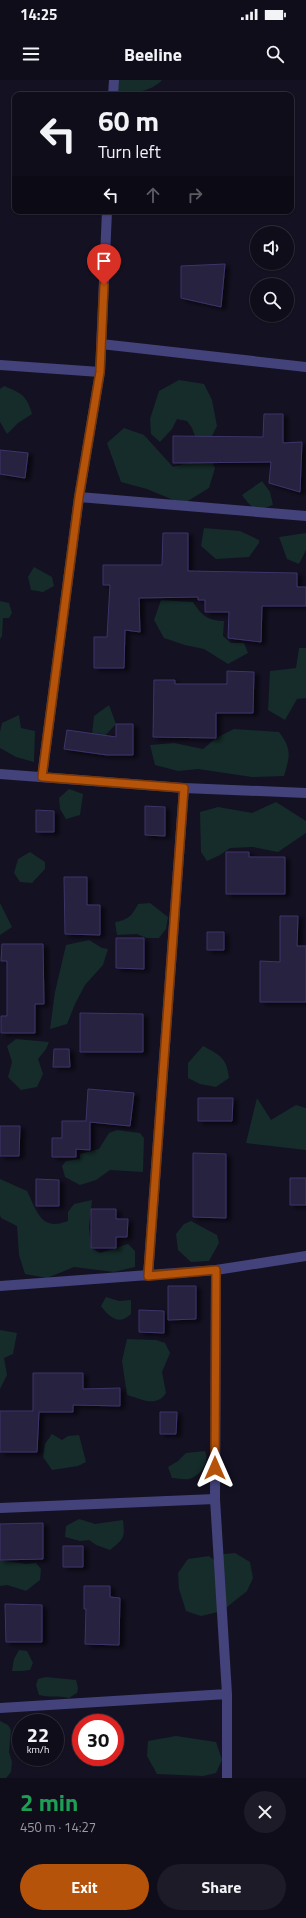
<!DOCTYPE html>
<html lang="en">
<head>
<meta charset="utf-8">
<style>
  body { margin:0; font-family:"Titillium Web",sans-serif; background:#1d1b27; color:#f1f3f6; height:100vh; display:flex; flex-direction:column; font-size:15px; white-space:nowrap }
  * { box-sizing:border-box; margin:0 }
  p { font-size:13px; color:#9b9ca2 }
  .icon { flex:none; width:22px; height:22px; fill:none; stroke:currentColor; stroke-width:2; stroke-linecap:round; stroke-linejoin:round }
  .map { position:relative; height:1698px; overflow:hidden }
  .drawer { display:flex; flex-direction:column; background:#0f0d1a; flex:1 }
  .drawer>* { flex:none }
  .banner { position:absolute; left:12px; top:12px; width:282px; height:122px; border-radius:8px; box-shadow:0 1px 3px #0004,0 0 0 1px #2f2d39; background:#0f0d1a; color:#f1f3f6; overflow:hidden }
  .fabs { position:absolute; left:250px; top:146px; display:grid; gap:8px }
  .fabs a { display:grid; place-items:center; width:44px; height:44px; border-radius:50%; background:#0f0d1a; box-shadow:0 1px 3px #0004,0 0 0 1px #2f2d39; font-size:20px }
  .speed { position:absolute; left:12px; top:1634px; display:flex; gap:8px; font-size:20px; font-weight:700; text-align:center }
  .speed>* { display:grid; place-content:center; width:52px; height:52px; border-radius:50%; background:#0f0d1a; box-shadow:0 1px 3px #0004,0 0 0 1px #2f2d39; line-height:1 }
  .speed small { font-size:10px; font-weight:400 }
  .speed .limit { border:6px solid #d22; background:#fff; color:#111 }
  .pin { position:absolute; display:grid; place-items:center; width:34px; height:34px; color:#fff; margin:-41px -17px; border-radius:50% 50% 50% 0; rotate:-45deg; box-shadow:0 0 4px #0007 }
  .pin .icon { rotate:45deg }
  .me { position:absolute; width:44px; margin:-22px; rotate:0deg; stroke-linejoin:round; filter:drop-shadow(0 0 3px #0008) }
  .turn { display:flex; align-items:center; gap:14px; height:84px; padding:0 20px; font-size:18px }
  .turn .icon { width:52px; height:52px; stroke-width:2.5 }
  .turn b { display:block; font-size:28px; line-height:34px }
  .lanes { display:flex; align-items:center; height:38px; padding:0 20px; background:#0003; justify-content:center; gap:20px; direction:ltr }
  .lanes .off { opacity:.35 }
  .round { display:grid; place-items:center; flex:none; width:42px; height:42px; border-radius:21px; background:#1d1b27 }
  .overview { display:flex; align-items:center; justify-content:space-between; height:68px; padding:0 20px }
  h1 { font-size:24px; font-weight:700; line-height:30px; color:#1e9e55 }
  .cta { display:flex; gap:8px; margin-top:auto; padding:8px 20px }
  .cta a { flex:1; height:46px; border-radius:24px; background:#b45309; color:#fff; font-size:16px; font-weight:700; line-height:46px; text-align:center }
  .cta a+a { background:#1d1b27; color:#f1f3f6 }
  .status { display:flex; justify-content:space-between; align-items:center; height:28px; padding:0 20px; background:#0f0d1a; direction:ltr }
  .status svg { height:11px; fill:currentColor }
  header { display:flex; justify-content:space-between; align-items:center; height:52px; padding:0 20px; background:#0f0d1a; font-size:18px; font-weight:700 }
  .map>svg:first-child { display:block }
  .green { fill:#152c2a }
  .building { fill:#252041; stroke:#3d356a; filter:url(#shadow) }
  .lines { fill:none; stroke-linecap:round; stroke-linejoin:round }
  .minor { stroke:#43427b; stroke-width:10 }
  .route-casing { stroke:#753606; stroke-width:10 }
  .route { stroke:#b45309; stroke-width:7 }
</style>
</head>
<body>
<div class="status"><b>14:25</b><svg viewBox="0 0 49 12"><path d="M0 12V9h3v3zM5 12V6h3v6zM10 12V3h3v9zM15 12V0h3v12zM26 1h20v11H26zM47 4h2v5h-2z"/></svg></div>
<header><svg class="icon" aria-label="menu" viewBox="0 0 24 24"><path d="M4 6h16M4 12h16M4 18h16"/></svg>Beeline<svg class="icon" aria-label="search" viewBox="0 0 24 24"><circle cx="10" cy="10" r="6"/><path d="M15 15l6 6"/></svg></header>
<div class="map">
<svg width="306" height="1698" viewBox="0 0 306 1698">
  <defs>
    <filter id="shadow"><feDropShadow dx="4.5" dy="2.5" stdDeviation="2" flood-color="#0009"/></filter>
  </defs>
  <rect width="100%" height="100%" fill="#141122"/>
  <path class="green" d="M109,0h53c-10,12 -35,15 -50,15z
    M179,300l25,4 8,16 5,26 -5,10v26l3,6 -6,20 -26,16 -36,-15 -26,-7 -14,-39 17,-15 20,7 29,32 14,-4 11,-19 -6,-16 -5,-7 -10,-2 -5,10 -12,13 -9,-8 -1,-15 9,-28z
    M4,306c17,7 23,9 28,28l-14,9 -11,11 -7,-12v-33z
    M262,401l8,11 3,13c-17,7 -21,4 -31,-10z
    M204,448l36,3 19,9v3l-10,14 -33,2 -15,-13z
    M306,453v17l-7,14 -12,-5 -8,-22z
    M34,487l18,10 2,9 -11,6 -12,-2 -3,-13z
    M161,520l32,2c8,13 15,19 31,19l-1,15 8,7h13l4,10 -20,11 -24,-15 -19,-4 -21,-7 -10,-18z
    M0,521l9,2 3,10 -3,5h-6l-1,18 -2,3z
    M299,568h7v50l-9,1 -12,21 -17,-10 2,-39 26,-3z
    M109,625l7,19 -14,15 -10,-5 2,-18z
    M19,635l2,13 14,3 -1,31 -18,-5 -16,-9v-16l2,-9z
    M234,649l45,3c13,17 11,24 5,44l-32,1 -54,-8 -20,2 -23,-6 -5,-20 24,-2 29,6 13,-11z
    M69,709l14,5 -3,21 -14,4 -6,-10 -1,-11z
    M276,722l30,19v12l-28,19 -25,-5 -23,1 -10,7 -13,6 -6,-9 -1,-40 18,-5 34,6z
    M30,772l15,10v7l-13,14 -12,-1 -6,-9 4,-14z
    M0,823l12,24 -12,8z
    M150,823l18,14 -2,12 -7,9h-13l-9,-4 -20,1 -2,-13c13,-2 17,-6 23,-18z
    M89,860l13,8 6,1 -5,16 -18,20 -10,19 -8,20 -17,5 5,-37 11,-47z
    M16,959l33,3 -3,7 -8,10 5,15 -6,13 -16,3 -13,-13 4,-15 -5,-16z
    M203,966c17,9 24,12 26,32l-13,9 -16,-3 -12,-6v-15z
    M257,1018l14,22 25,-15 10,3v42l-60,-7z
    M117,1050l23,3 4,5 -1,34 -33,-2 -14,10 -16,5 -15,-8 -3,-11 4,-5 14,-2v-5l19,-5 10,-16z
    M0,1099l27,12c10,20 14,41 41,30v-9l6,-8 18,-4 -3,27 2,21 9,5 28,-9 7,7v16l-21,5 -40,-5 -27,11 -22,-4 -6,-19 -2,-29 -16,-8 -1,-3z
    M191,1141l26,14 2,8 -10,18 -18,1 -13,-12 -2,-16 8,-10z
    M106,1217l13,4 12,-1v14c-12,12 -22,3 -30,-8z
    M0,1250l17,3 -4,21 -9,4 3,17 -7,14z
    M127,1259l29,1 9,3 5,10 -8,19 4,21c-10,15 -24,6 -39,2l-5,-34z
    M52,1354l10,6 6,-4 11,-1 7,27 -8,4 -26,4 -9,-13 2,-13z
    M205,1371c5,11 -4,25 -16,28 -5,1 -12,-1 -17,-1l-4,-11 10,-6 8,-8z
    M79,1439l16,5 28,-4c2,18 1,19 -13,30l-14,-5 -7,-5 -9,1 -15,-4 1,-11z
    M235,1473l15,9 3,16 -6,13 -25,20 -21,5 -15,-5 -7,-22 -1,-16 10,-14 21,-3 6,5 9,-7z
    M0,1480l26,4 10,-1 5,6 -1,11 -14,11 -19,-6 -7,1z
    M19,1570l8,1 6,12 -3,7 -8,1h-10l2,-12z
    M46,1597l30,3 2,8 -1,5 -8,5c-11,-3 -20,0 -30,-3l-3,-10 2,-6z
    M0,1641l8,4 3,5 -2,22 3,10 -1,10 -5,6h-6z
    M176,1656l40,6 6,18 -6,13 -13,3 -46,-2 -10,-18 1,-15z"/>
  <path class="building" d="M225,184l-4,43 -40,-9v-32z
    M264,334h19v29l19,-1 -2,50 -31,-9 2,-21 -98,1v-27l90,1z
    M0,370l28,3 -3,25 -25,-4z
    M163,453h25v38l109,2v14h9v19h-44l-1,36 -33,-4 1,-26h-24v-12h-7v-3l-59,1 1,34 -15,-2 -1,38h-30v-31h13l3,-52h-7v-20h59z
    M227,591l27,1 -1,41h-37v25l-63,-1 1,-57h21v4h52z
    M116,644h17v31h-26l-43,-6 3,-19 49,7z
    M145,726l20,1v29l-20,-1z
    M36,730l18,1v21h-18z
    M226,772h23v5h36v37h-59z
    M64,797h23v28h13v30l-35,-1z
    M280,836h18l-1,30h9v56h-46v-41l20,1z
    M207,852h17v18h-17z
    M116,858h28v31l-28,-1z
    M2,864h41l1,60h-9v29h-34v-17h6v-55h-6z
    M80,933l63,1v38h-63z
    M54,969h15l1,18h-17z
    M88,1009l46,4 -4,33 -40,-4v28l-14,-1v8h-24v-19h10v-17h24z
    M198,1018h35l-1,23h-34z
    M0,1046h20l-1,30h-19z
    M193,1073l33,1v64l-33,-1z
    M290,1098h16v27h-16z
    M36,1099l23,1v26h-23z
    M91,1129h25v10h12l-1,18h-11v11h-25z
    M168,1206h28v33l-28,1z
    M139,1230l25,1v22l-25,-1z
    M33,1293h50v16l37,-1v18l-47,-1v7h-34l-2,40h-37v-41h33z
    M160,1332h17l-1,22h-16z
    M43,1443v36l-43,1v-36z
    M63,1466h20v21h-20z
    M84,1506h26v11l10,1 -1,47 -34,-1 1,-35h-2z
    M5,1524l37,1v37h-36z"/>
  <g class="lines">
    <path class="minor" d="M113,15l1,-15
      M101,264l205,23
      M0,285l100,7
      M79,417l227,19
      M0,694l184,14 122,5
      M42,697l37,-280 21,-125 7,-161
      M216,1190l-1,229 12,195v84
      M148,1196l36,-488
      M0,1206l216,-16 90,-14
      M0,1428l215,-9
      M0,1628l227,-14"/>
  </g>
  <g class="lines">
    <defs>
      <path id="route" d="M104,205l-4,87 -21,125 -37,280 142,11 -36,488 68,-6 -1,198"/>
    </defs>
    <use href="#route" class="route-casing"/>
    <use href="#route" class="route"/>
  </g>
</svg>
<div class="fabs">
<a><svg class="icon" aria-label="sound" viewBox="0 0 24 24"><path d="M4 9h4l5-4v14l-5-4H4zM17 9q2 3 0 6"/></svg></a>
<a><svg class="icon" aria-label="search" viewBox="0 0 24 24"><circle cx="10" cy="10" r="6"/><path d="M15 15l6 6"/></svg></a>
</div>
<div class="speed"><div>22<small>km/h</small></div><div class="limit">30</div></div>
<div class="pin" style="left:104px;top:205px;background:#d93025"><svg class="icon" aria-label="arrive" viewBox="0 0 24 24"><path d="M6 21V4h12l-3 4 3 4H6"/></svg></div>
<svg class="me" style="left:215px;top:1388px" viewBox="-20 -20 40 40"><path d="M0-17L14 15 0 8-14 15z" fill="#b45309" stroke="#fff" stroke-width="4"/></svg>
<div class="banner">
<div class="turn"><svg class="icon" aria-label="left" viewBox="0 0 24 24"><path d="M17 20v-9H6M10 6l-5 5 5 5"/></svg><div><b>60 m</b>Turn left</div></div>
<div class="lanes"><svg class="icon" aria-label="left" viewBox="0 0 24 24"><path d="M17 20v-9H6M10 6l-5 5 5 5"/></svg><svg class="icon off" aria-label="ahead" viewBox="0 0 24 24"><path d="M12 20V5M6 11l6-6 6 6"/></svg><svg class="icon off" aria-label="right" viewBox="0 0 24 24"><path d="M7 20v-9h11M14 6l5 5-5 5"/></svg></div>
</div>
</div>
<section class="drawer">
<div class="overview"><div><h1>2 min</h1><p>450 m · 14:27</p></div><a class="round"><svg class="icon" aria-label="close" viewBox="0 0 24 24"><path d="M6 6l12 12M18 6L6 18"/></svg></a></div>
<div class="cta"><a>Exit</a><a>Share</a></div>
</section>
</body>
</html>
